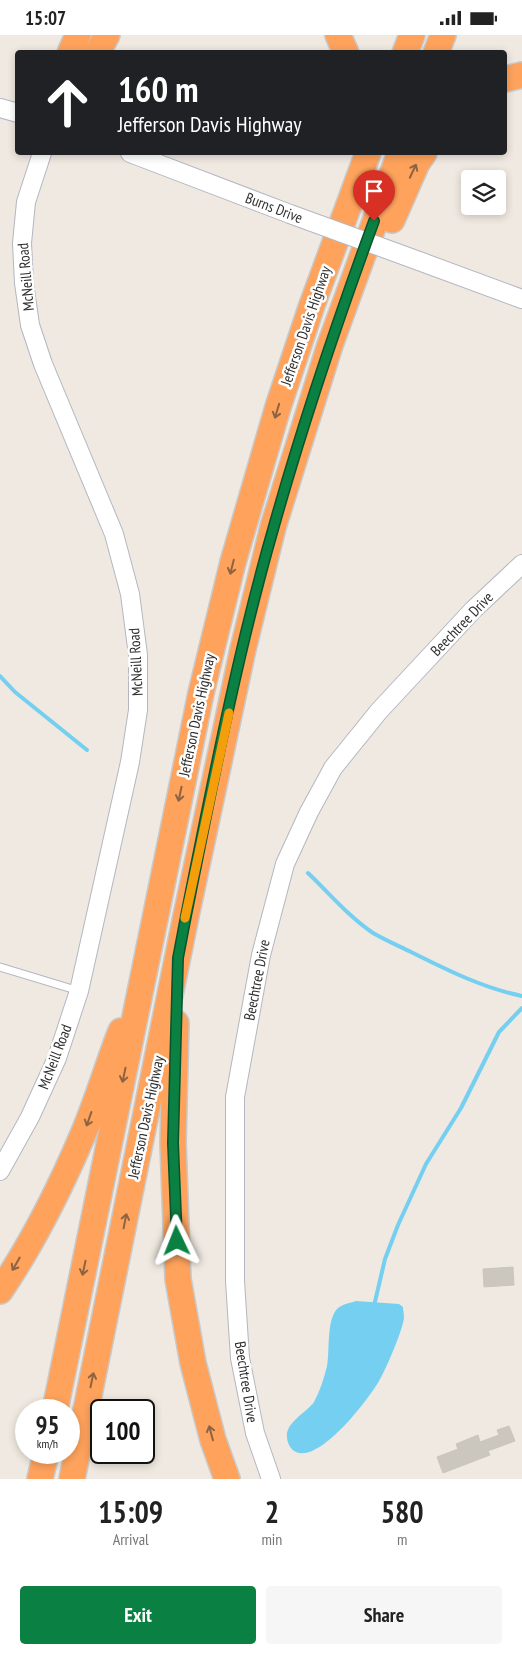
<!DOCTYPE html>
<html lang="en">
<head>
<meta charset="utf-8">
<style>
  body { margin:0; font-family:"PT Sans Narrow",sans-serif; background:#f6f6f6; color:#222; height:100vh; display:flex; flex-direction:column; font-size:19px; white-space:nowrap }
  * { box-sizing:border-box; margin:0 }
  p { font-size:16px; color:#767676 }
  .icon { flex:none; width:28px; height:28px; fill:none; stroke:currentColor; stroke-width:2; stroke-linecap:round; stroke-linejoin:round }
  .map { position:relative; height:1444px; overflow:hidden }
  .drawer { display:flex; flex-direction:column; background:#fff; flex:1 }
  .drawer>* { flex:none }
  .hud { position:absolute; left:15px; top:15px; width:492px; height:105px; border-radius:5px; box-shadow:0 2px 8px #0003; background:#202124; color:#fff; overflow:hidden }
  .buttons { position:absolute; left:461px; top:135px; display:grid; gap:10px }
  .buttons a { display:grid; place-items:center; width:45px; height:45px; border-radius:5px; background:#fff; box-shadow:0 2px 8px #0003; font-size:25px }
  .speed { position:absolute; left:15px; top:1364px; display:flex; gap:10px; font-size:25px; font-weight:700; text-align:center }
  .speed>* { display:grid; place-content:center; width:65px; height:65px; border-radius:50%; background:#fff; box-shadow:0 2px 8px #0003; line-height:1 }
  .speed small { font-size:12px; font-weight:400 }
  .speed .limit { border:2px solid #111; border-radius:8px; background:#fff; color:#111 }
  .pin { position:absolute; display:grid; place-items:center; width:42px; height:42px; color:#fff; margin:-51px -21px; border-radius:50% 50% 50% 0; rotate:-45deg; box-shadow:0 0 5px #0007 }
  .pin .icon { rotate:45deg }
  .me { position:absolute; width:55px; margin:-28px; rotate:358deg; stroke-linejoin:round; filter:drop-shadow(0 0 4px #0008) }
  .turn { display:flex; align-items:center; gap:18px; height:105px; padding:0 20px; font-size:22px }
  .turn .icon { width:65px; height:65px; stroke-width:2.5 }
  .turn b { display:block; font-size:35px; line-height:42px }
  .eta { display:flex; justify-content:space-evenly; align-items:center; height:85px; text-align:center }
  .eta b { font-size:30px; font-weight:800; line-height:35px }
  .primary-button { display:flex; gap:10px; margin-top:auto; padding:10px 20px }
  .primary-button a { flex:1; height:58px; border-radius:5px; background:#0b8043; color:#fff; font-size:20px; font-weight:800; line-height:58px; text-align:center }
  .primary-button a+a { background:#f6f6f6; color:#222 }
  .status { display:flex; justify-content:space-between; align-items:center; height:35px; padding:0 25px; background:#fff; direction:ltr }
  .status svg { height:14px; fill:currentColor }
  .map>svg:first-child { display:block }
  .water { fill:#75cff0 }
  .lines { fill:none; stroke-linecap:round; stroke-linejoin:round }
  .stream { stroke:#75cff0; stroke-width:4 }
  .building { fill:#cbc7bf; stroke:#cbc5ba }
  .service-casing { stroke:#b4b7c1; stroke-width:9 }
  .tertiary-casing { stroke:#b4b7c1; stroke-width:20 }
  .motorway-casing { stroke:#c9c9c9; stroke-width:28 }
  .service { stroke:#fff; stroke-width:7 }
  .tertiary { stroke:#fff; stroke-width:18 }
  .motorway { stroke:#ffa35c; stroke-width:25 }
  .tertiary-bridge-casing { stroke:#b4b7c1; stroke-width:20; stroke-linecap:butt }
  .tertiary-bridge { stroke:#fff; stroke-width:18 }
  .oneway { stroke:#8c6343 }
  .route-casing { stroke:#07532c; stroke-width:12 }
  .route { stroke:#0b8043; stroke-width:9 }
  .slow { stroke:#f59e0b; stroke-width:9 }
  .labels { text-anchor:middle; stroke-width:5; stroke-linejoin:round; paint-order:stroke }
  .street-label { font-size:15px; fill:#2e2e2e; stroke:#fff }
</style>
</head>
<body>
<div class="status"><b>15:07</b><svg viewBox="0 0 49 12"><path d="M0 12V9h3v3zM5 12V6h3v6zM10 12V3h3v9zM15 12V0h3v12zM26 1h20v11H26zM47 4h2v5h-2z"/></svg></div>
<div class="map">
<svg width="522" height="1444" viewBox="0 0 522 1444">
  <rect width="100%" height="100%" fill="#efe9e1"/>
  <path class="water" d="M356,1266l43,3 4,3c0,3 1,7 1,11 -2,14 -18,51 -25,63 -11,19 -59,82 -83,71 -5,-2 -9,-9 -9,-15 -2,-14 20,-25 27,-35 6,-11 10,-24 13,-36 3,-15 -1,-47 11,-58 5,-4 12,-5 18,-7z"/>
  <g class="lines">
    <path class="stream" d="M0,641l15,16 72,58
      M308,838c21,20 41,44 65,60 12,7 26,13 38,19 36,18 72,36 111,44
      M374,1271l11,-47 13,-34 28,-61 35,-56 38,-76 23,-24"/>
  </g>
  <path class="building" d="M513,1232l1,18 -30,2 -1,-18z
    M509,1391l6,15 -27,10 2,4 -47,18 -6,-16 21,-8 -2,-5 22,-9 2,7 19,-7 -2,-5z"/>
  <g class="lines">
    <defs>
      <path id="service" d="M0,932l79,24"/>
      <path id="tertiary" d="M0,73l18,5
        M130,118l160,61
        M419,226l103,38
        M0,1136l30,-54 27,-59 22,-67 51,-229 8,-52v-55l-8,-61 -16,-60 -71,-170 -13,-39 -6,-42 -2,-40 4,-41 16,-49
        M271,1444l-16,-46 -15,-75 -5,-77v-184l26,-142 24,-91 24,-52 24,-44 46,-57 94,-101 49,-46"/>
      <path id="motorway" d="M338,0l8,18
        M70,18l8,-18
        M97,18l10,-18
        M405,18l7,-18
        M436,18l7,-18
        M505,44l17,-4
        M392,185l25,-57 7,-10
        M176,988l-3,120 5,136 15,84 20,77 14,39
        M0,1256c32,-47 62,-107 84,-159 14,-33 24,-68 37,-101
        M55,1375l146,-717 32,-131 45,-155 34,-102 56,-152
        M40,1444l6,-26
        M72,1444l114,-563 57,-267 30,-122 57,-182 70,-192"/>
    </defs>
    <use href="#service" class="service-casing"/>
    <use href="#tertiary" class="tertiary-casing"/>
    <use href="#motorway" class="motorway-casing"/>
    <use href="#service" class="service"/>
    <use href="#tertiary" class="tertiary"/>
    <use href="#motorway" class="motorway"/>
    <defs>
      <path id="tertiary-bridge" d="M290,179l129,47"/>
    </defs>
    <use href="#tertiary-bridge" class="tertiary-bridge-casing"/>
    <use href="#tertiary-bridge" class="tertiary-bridge"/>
  </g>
  <defs><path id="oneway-shaft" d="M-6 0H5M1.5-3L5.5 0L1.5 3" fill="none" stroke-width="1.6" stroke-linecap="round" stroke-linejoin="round" transform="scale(1.25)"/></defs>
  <g class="oneway">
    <use href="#oneway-shaft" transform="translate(413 136) rotate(-65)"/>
    <use href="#oneway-shaft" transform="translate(277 376) rotate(107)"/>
    <use href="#oneway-shaft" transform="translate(232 532) rotate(104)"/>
    <use href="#oneway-shaft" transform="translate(180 759) rotate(102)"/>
    <use href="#oneway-shaft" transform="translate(124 1040) rotate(102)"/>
    <use href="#oneway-shaft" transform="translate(89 1084) rotate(109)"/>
    <use href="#oneway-shaft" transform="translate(125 1186) rotate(-79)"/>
    <use href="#oneway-shaft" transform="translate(16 1229) rotate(120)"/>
    <use href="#oneway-shaft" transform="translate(84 1233) rotate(102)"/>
    <use href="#oneway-shaft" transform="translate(92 1345) rotate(-78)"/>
    <use href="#oneway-shaft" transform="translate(211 1398) rotate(-105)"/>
  </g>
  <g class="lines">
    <defs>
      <path id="route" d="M177,1206l-4,-98 5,-185 8,-42c26,-130 51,-262 88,-390 29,-103 63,-204 100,-305"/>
    </defs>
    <use href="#route" class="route-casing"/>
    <use href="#route" class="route"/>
    <path class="slow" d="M185,883l44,-205"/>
  </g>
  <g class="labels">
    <g class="street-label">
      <text transform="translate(274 173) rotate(21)" y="5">Burns Drive</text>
      <text transform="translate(26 242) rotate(-95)" y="5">McNeill Road</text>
      <text transform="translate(306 291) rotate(-71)" y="5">Jefferson Davis Highway</text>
      <text transform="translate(462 589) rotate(-46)" y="5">Beechtree Drive</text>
      <text transform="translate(136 627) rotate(-93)" y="5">McNeill Road</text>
      <text transform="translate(197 680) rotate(-78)" y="5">Jefferson Davis Highway</text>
      <text transform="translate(257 945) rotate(-79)" y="5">Beechtree Drive</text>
      <text transform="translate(55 1022) rotate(-69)" y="5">McNeill Road</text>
      <text transform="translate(146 1082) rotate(-78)" y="5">Jefferson Davis Highway</text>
      <text transform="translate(246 1347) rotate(81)" y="5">Beechtree Drive</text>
    </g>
  </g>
</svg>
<div class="buttons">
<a><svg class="icon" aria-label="layers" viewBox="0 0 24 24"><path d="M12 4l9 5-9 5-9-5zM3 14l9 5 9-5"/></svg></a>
</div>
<div class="speed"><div>95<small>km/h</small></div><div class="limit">100</div></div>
<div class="pin" style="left:374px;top:186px;background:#d93025"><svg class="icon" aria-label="arrive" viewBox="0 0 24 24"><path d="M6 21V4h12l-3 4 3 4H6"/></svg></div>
<svg class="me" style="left:177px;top:1206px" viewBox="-20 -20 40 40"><path d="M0-17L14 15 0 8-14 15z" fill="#0b8043" stroke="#fff" stroke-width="4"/></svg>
<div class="hud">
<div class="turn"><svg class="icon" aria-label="ahead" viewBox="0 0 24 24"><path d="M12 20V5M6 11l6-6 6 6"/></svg><div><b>160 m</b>Jefferson Davis Highway</div></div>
</div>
</div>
<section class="drawer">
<div class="eta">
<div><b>15:09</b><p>Arrival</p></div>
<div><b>2</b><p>min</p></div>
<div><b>580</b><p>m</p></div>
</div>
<div class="primary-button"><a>Exit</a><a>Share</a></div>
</section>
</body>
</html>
